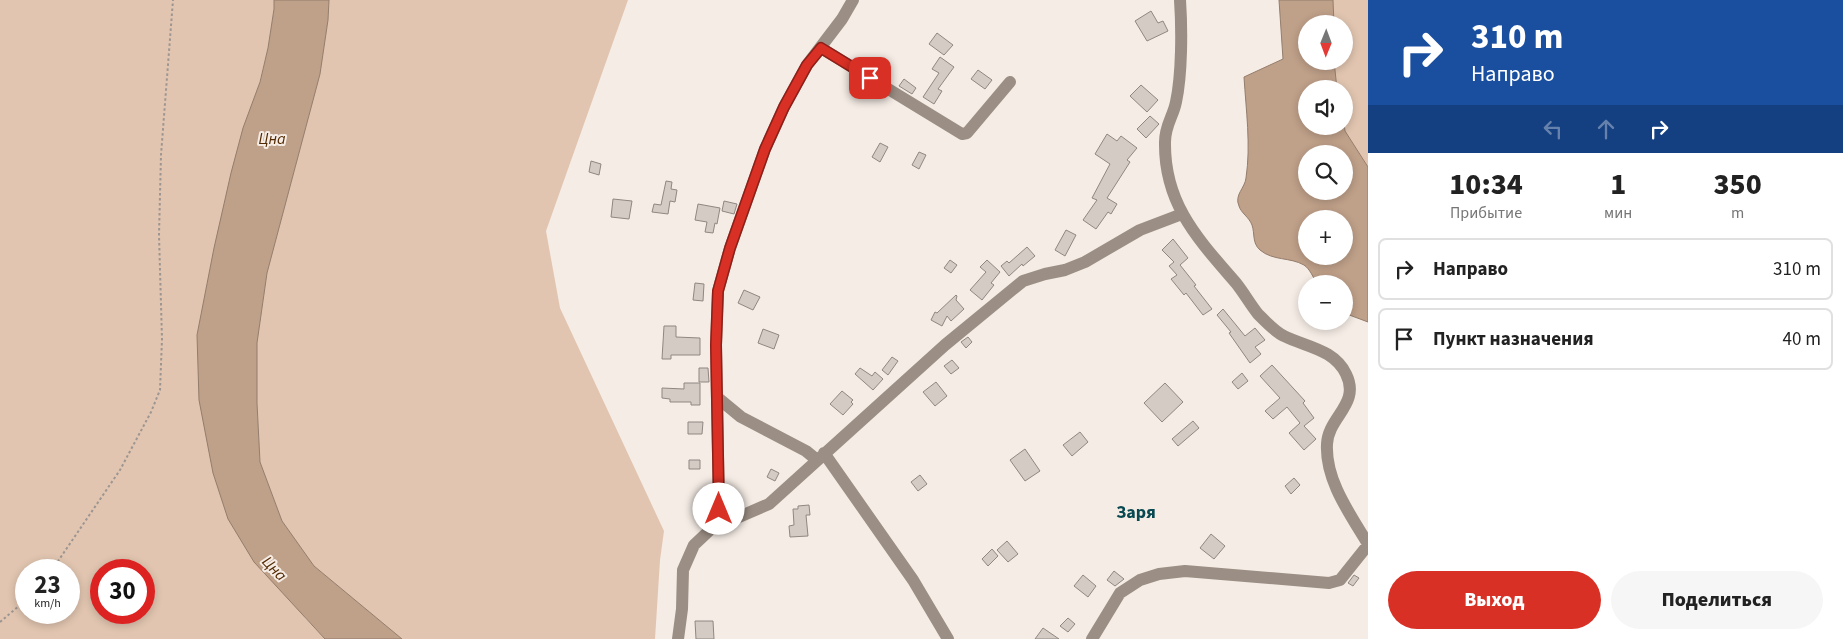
<!DOCTYPE html>
<html lang="ru">
<head>
<meta charset="utf-8">
<style>
  body { margin:0; font-family:"Source Sans 3",sans-serif; background:#f6f6f6; color:#222; height:100vh; display:flex; flex-direction:column; font-size:19px; white-space:nowrap }
  * { box-sizing:border-box; margin:0 }
  p { font-size:16px; color:#767676 }
  .icon { flex:none; width:28px; height:28px; fill:none; stroke:currentColor; stroke-width:2; stroke-linecap:round; stroke-linejoin:round }
  .map { position:relative; flex:1; overflow:hidden }
  .panel { display:flex; flex-direction:column; background:#fff; width:475px }
  .panel>* { flex:none }
  .hud { background:#1a4fa0; color:#fff; overflow:hidden }
  .needle { width:32px; rotate:181deg }
  .buttons { position:absolute; left:1298px; top:15px; display:grid; gap:10px }
  .buttons a { display:grid; place-items:center; width:55px; height:55px; border-radius:50%; background:#fff; box-shadow:0 2px 8px #0003; font-size:25px }
  .speed { position:absolute; left:15px; top:559px; display:flex; gap:10px; font-size:25px; font-weight:700; text-align:center }
  .speed>* { display:grid; place-content:center; width:65px; height:65px; border-radius:50%; background:#fff; box-shadow:0 2px 8px #0003; line-height:1 }
  .speed small { font-size:12px; font-weight:400 }
  .speed .limit { border:8px solid #d22; background:#fff; color:#111 }
  .pin { position:absolute; display:grid; place-items:center; width:42px; height:42px; color:#fff; margin:-21px; border-radius:10px; box-shadow:0 2px 8px #0006 }
  .me { position:absolute; width:55px; margin:-28px; rotate:0deg; stroke-linejoin:round; filter:drop-shadow(0 0 4px #0008) }
  .turn { display:flex; align-items:center; gap:18px; height:105px; padding:0 20px; font-size:22px }
  .turn .icon { width:65px; height:65px; stroke-width:2.5 }
  .turn b { display:block; font-size:35px; line-height:42px }
  .lanes { display:flex; align-items:center; height:48px; padding:0 20px; background:#0003; justify-content:center; gap:25px; direction:ltr }
  .lanes .off { opacity:.35 }
  .eta { display:flex; justify-content:space-evenly; align-items:center; height:85px; text-align:center }
  .eta b { font-size:30px; font-weight:800; line-height:35px }
  .action { display:flex; gap:10px; margin-top:auto; padding:10px 20px }
  .action a { flex:1; height:58px; border-radius:30px; background:#d93025; color:#fff; font-size:20px; font-weight:800; line-height:58px; text-align:center }
  .action a+a { background:#f6f6f6; color:#222 }
  ul { padding:0; list-style:none }
  li { display:flex; align-items:center; gap:15px; height:62px; margin:0 10px 8px; padding:0 10px; border:2px solid #e0e0e0; border-radius:8px }
  li div { flex:1 }
  li b { display:block; font-size:19px }
  li em { font-style:normal }
  main { display:flex; flex:1; min-height:0 }
  .map>svg:first-child { display:block }
  .green { fill:#e1c5b0; fill-rule:evenodd }
  .water { fill:#bfa089; stroke:#947d6c; fill-rule:evenodd }
  .building { fill:#d3cbc4; stroke:#908782 }
  .lines { fill:none; stroke-linecap:round; stroke-linejoin:round }
  .path { stroke:#9c9591; stroke-width:2; stroke-dasharray:2.5 2.5; stroke-linecap:butt }
  .minor { stroke:#9b8e84; stroke-width:12 }
  .route-casing { stroke:#8d1f18; stroke-width:12 }
  .route { stroke:#d93025; stroke-width:9 }
  .labels { text-anchor:middle; stroke-width:4; stroke-linejoin:round; paint-order:stroke }
  .water-label { font-size:16px; font-style:italic; fill:#522900; stroke:#f5ece5 }
  .quarter-label { font-size:18px; font-weight:bold; fill:#084850; stroke:#f5ece5 }
</style>
</head>
<body>
<main>
<div class="map">
<svg width="1368" height="639" viewBox="0 0 1368 639">
  <rect width="100%" height="100%" fill="#f5ece5"/>
  <path class="green" d="M0,0h274v9l-6,39 -71,287 108,283 20,21h-325zM26,570h43v42h-43zM101,570h43v42h-43z
    M329,0h299l-82,231 14,77 104,223 -4,29 -5,79h-253l-88,-73 -32,-45 -22,-59 -3,-59v-60l10,-70 53,-199 8,-54z
    M1333,0h35v167l-23,-36 -1,-42h-7l-3,-28h10v-37h-10z"/>
  <path class="water" d="M274,0h55l-1,20 -8,54 -53,199 -10,70v60l3,59 22,59 32,45 88,73h-77l-71,-77 -26,-43 -15,-46 -14,-73 -2,-65 17,-87 17,-75 12,-45 17,-46 8,-34 6,-39z
    M1279,0h54l1,24h-28v37h28l3,28h-31v37h38v-2l1,7 23,36v155l-24,-9v-29h-27c-4,-7 -7,-15 -13,-19 -14,-8 -31,-4 -44,-15 -8,-7 -5,-16 -8,-25 -3,-8 -11,-12 -13,-19 -5,-11 6,-18 7,-28 5,-33 0,-68 -2,-101l39,-18zM1306,154h38v37h-38zM1306,219h38v37h-38z"/>
  <path class="building" d="M1151,11l7,12 5,-2 5,10 -21,10 -12,-20z
    M937,33l16,12 -9,10 -15,-11z
    M940,57l14,10 -16,22 4,2 -8,13 -11,-7 16,-24 -7,-4z
    M978,70l14,10 -7,9 -14,-10z
    M904,79l12,9 -4,6 -13,-8z
    M1141,85l17,15 -11,12 -17,-16z
    M1150,116l9,8 -13,14 -9,-9z
    M1107,134l10,7 4,-5 16,12 -10,12 3,2 -23,36 10,6 -6,10 -3,-2 -12,17 -13,-9 14,-20 -5,-2 18,-34 -15,-10z
    M880,143l8,4 -8,15 -8,-5z
    M919,152l7,3 -7,14 -7,-4z
    M591,161l10,3 -2,11 -10,-3z
    M666,181l6,1 -1,7 6,1 -2,12 -5,-1 -2,13 -16,-2 2,-8 7,1z
    M613,199l19,2 -3,18 -18,-2z
    M724,201l13,3 -3,10 -12,-3z
    M698,204l22,4 -3,16 -2,-1 -2,10 -8,-1 2,-10 -12,-2z
    M1066,230l10,5 -11,21 -10,-6z
    M1173,239l15,19 -8,7 16,20 -2,1 18,23 -9,6 -17,-22 -2,2 -13,-16 6,-4 -8,-9 5,-4 -12,-12z
    M1027,247l8,9 -12,10 -1,-2 -13,12 -8,-10 6,-5 2,2z
    M950,260l7,5 -6,8 -7,-5z
    M987,260l13,12 -9,11 3,2 -12,15 -12,-10 16,-18 -6,-5z
    M695,283l9,1 -1,17 -10,-1z
    M744,290l16,7 -7,13 -15,-7z
    M956,295l1,1 -1,4 8,9 -13,12 -4,-5 -5,10 -11,-6 4,-8 2,1z
    M1223,309l22,27 10,-8 10,12 -10,7 6,7 -11,9 -21,-30 2,-1 -14,-17z
    M664,326h12v11l24,1v17h-29v4h-9z
    M763,329l16,6 -5,14 -16,-6z
    M968,337l4,5 -6,6 -5,-6z
    M892,357l6,4 -10,14 -6,-5z
    M952,360l7,8 -8,6 -7,-8z
    M1272,365l33,36 -2,2 11,15 -10,8 12,13 -12,11 -15,-17 11,-10 -13,-16 -14,12 -8,-8 15,-13 -20,-22z
    M699,368h9l1,14h-10z
    M860,368l12,8 3,-4 8,7 -10,11 -18,-16z
    M1242,373l6,8 -10,8 -6,-7z
    M936,382l11,14 -12,10 -12,-14z
    M684,383h16v22h-9v-3h-21v-3l-8,-1v-10l22,1z
    M1165,383l18,19 -21,20 -18,-19z
    M842,391l11,9 -2,2 2,2 -10,11 -13,-11z
    M1193,421l6,7 -21,18 -6,-7z
    M688,422h15l-1,12h-14z
    M1080,432l8,10 -16,14 -9,-11z
    M1025,449l15,22 -15,10 -15,-21z
    M689,460h11v9h-11z
    M771,469l8,4 -4,8 -8,-4z
    M920,475l7,9 -9,7 -7,-9z
    M1294,478l6,7 -9,9 -6,-8z
    M809,505l1,10h-4l2,21 -18,1 -1,-11 5,-1 -1,-16h5v-3z
    M1211,534l14,12 -11,13 -14,-11z
    M1007,541l11,13 -10,8 -11,-12z
    M992,549l6,7 -10,10 -6,-7z
    M1114,571l10,8 -9,7 -8,-6z
    M1083,575l13,11 -8,11 -14,-11z
    M1354,575l5,3 -6,8 -5,-3z
    M1068,618l7,6 -7,8 -8,-6z
    M695,621h18l1,18h-18z
    M1043,628l16,11h-24z"/>
  <g class="lines">
    <path class="path" d="M52,570l68,-100 31,-58 9,-22 2,-51 -3,-104 2,-80 12,-155
      M0,622l26,-22"/>
    <path class="minor" d="M1180,0c2,29 2,74 -4,102 -3,15 -11,23 -11,40 -1,62 33,97 71,141 8,10 14,21 22,31 7,7 17,18 26,22 22,11 50,13 62,38 15,30 -18,43 -19,70 -2,36 23,70 41,100
      M821,48l141,86 5,-1 43,-51
      M718,398l23,19 65,34 11,9
      M824,453l89,127 35,59
      M711,529l8,-20 -3,-164 2,-54 12,-43 35,-99 19,-42 23,-42 35,-46 11,-19
      M678,639l4,-30 1,-39 11,-25 17,-16 58,-25 176,-159 78,-64 22,-7 20,-4 20,-8 55,-32 42,-16
      M1092,639l28,-46 20,-13 19,-6 26,-3 144,12 11,-3 28,-35"/>
  </g>
  <g class="lines">
    <defs>
      <path id="route" d="M719,509l-3,-164 2,-54 12,-43 35,-99 19,-42 23,-42 14,-17 49,30"/>
    </defs>
    <use href="#route" class="route-casing"/>
    <use href="#route" class="route"/>
  </g>
  <g class="labels">
    <g class="water-label">
      <text x="272" y="144">Цна</text>
      <text transform="translate(275 568) rotate(45)" y="6">Цна</text>
    </g>
    <g class="quarter-label">
      <text x="1136" y="518">Заря</text>
    </g>
  </g>
</svg>
<div class="buttons">
<a><svg class="needle" viewBox="-14 -14 28 28"><path d="M0-13l5 13h-10z" fill="#e53935"/><path d="M0 13l5-13h-10z" fill="#767676"/></svg></a>
<a><svg class="icon" aria-label="sound" viewBox="0 0 24 24"><path d="M4 9h4l5-4v14l-5-4H4zM17 9q2 3 0 6"/></svg></a>
<a><svg class="icon" aria-label="search" viewBox="0 0 24 24"><circle cx="10" cy="10" r="6"/><path d="M15 15l6 6"/></svg></a>
<a>+</a>
<a>−</a>
</div>
<div class="speed"><div>23<small>km/h</small></div><div class="limit">30</div></div>
<div class="pin" style="left:870px;top:78px;background:#d93025"><svg class="icon" aria-label="arrive" viewBox="0 0 24 24"><path d="M6 21V4h12l-3 4 3 4H6"/></svg></div>
<svg class="me" style="left:719px;top:509px" viewBox="-20 -20 40 40"><circle r="19" fill="#fff"/><path d="M0-13L10 11 0 6-10 11z" fill="#d93025"/></svg>
</div>
<section class="panel">
<div class="hud">
<div class="turn"><svg class="icon" aria-label="right" viewBox="0 0 24 24"><path d="M7 20v-9h11M14 6l5 5-5 5"/></svg><div><b>310 m</b>Направо</div></div>
<div class="lanes"><svg class="icon off" aria-label="left" viewBox="0 0 24 24"><path d="M17 20v-9H6M10 6l-5 5 5 5"/></svg><svg class="icon off" aria-label="ahead" viewBox="0 0 24 24"><path d="M12 20V5M6 11l6-6 6 6"/></svg><svg class="icon" aria-label="right" viewBox="0 0 24 24"><path d="M7 20v-9h11M14 6l5 5-5 5"/></svg></div>
</div>
<div class="eta">
<div><b>10:34</b><p>Прибытие</p></div>
<div><b>1</b><p>мин</p></div>
<div><b>350</b><p>m</p></div>
</div>
<ul>
<li><svg class="icon" aria-label="right" viewBox="0 0 24 24"><path d="M7 20v-9h11M14 6l5 5-5 5"/></svg><div><b>Направо</b></div><em>310 m</em></li>
<li><svg class="icon" aria-label="arrive" viewBox="0 0 24 24"><path d="M6 21V4h12l-3 4 3 4H6"/></svg><div><b>Пункт назначения</b></div><em>40 m</em></li>
</ul>
<div class="action"><a>Выход</a><a>Поделиться</a></div>
</section>
</main>
</body>
</html>
